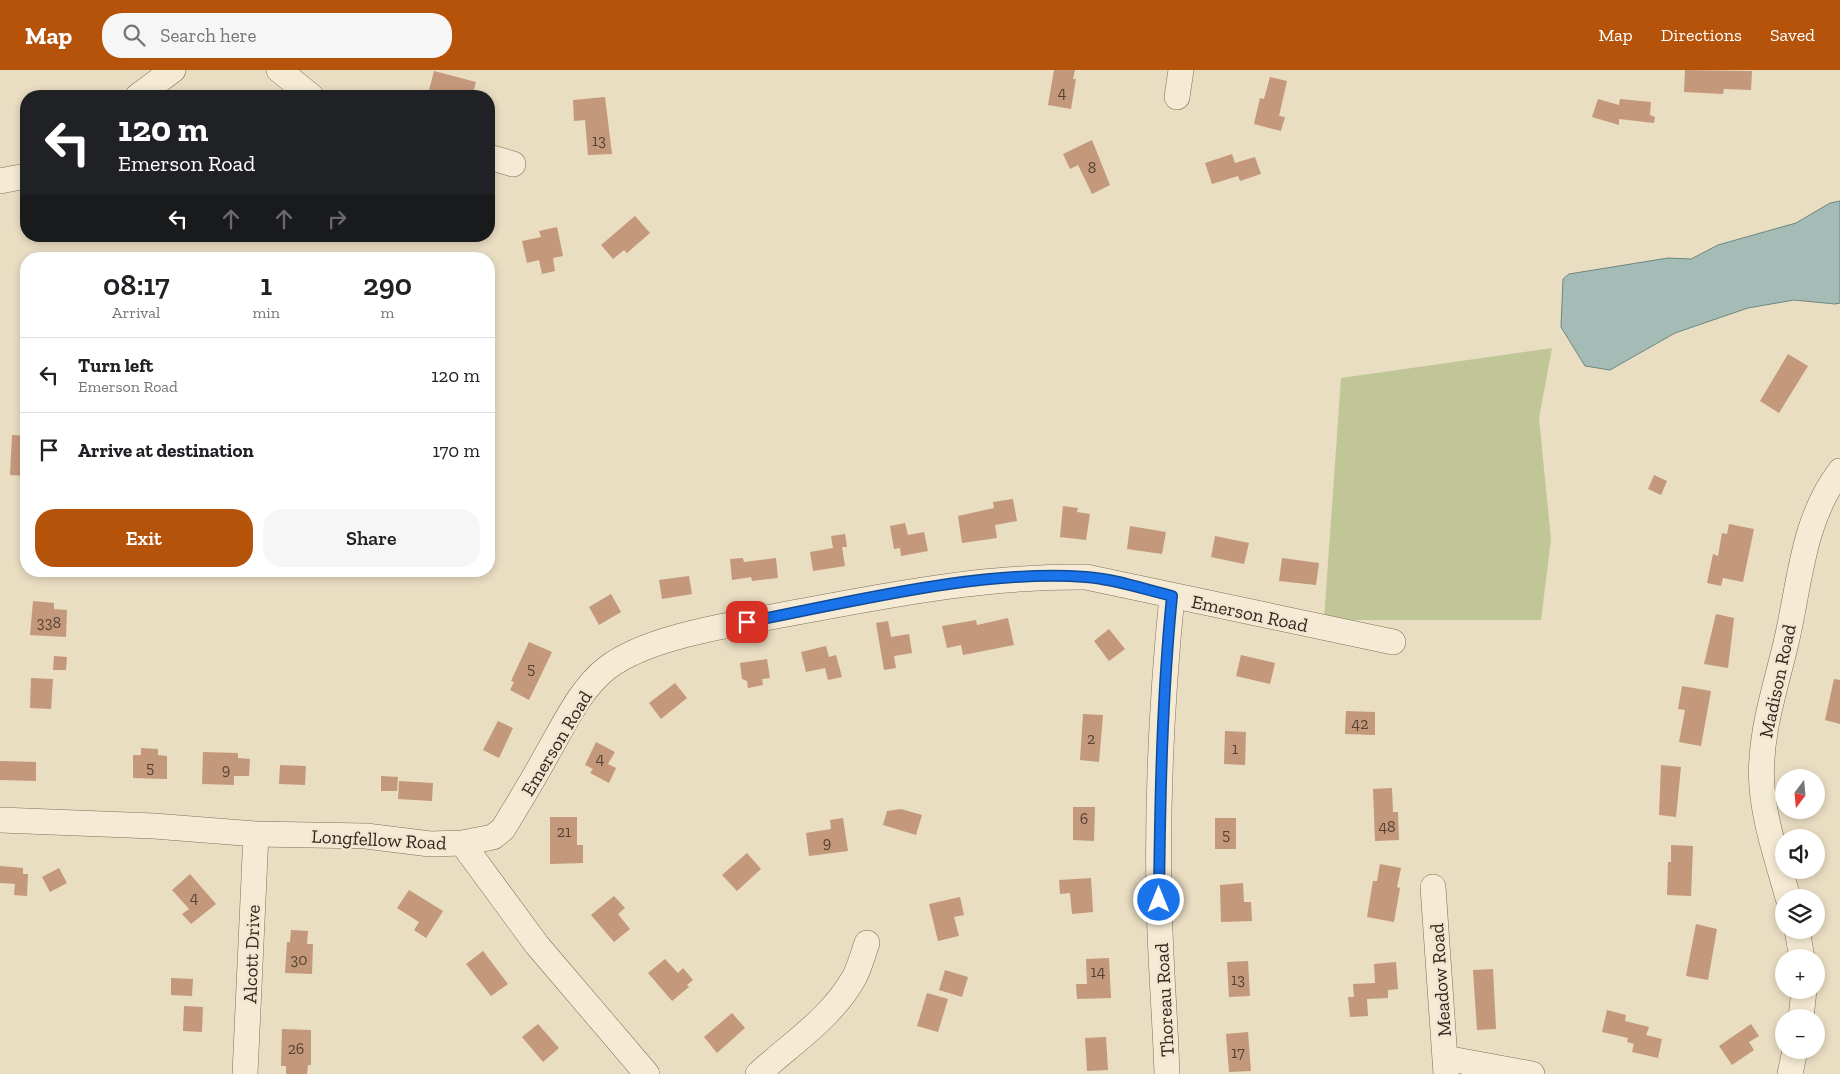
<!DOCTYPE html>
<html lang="en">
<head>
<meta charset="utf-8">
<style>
  body { margin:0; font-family:"Zilla Slab",serif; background:#f6f6f6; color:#202124; height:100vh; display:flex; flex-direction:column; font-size:19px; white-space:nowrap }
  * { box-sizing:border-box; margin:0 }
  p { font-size:16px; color:#757577 }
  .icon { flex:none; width:28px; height:28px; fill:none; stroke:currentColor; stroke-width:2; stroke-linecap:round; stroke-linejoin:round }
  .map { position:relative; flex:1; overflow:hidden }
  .details { position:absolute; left:20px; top:182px; width:475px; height:325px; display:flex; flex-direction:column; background:#fff; border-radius:20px; box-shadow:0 2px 8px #0003 }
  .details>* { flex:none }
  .top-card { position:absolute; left:20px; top:20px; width:475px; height:152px; border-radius:20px; box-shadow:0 2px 8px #0003; background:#202124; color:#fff; overflow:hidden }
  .needle { width:32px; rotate:196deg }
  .controls { position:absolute; left:1775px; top:699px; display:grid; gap:10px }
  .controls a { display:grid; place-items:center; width:50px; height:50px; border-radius:50%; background:#fff; box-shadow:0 2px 8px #0003; font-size:25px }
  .pin { position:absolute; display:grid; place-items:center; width:42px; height:42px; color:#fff; margin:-21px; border-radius:10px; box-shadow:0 2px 8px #0006 }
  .me { position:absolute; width:55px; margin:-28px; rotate:0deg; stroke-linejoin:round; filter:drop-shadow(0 0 4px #0008) }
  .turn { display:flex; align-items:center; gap:18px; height:105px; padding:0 15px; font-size:22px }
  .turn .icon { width:65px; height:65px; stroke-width:2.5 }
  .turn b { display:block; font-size:35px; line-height:42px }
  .lanes { display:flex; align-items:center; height:48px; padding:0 15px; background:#0003; justify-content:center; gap:25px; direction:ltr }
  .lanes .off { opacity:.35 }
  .eta { display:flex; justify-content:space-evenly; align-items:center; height:85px; text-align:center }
  .eta b { font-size:30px; font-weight:600; line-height:35px }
  .button { display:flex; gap:10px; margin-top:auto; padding:10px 15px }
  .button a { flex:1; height:58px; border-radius:20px; background:#b45309; color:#fff; font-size:20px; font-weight:600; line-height:58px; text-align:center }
  .button a+a { background:#f6f6f6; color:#202124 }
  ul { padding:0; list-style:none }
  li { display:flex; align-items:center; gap:15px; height:75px; padding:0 15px; border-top:1px solid #e0e0e0 }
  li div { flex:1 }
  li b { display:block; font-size:19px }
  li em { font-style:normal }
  header { display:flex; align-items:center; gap:30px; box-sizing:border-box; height:70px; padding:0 25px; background:#b45309; color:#fff }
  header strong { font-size:24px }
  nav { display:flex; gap:28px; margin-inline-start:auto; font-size:18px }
  .search { width:350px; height:45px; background:#f6f6f6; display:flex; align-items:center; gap:12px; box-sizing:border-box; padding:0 18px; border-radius:20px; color:#757577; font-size:19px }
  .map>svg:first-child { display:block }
  .green { fill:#c1c697 }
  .water { fill:#a4bcb5; stroke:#6c8981 }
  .building { fill:#c4987b }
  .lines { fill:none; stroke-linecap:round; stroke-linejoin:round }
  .minor-casing { stroke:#816f5b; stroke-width:26 }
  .minor { stroke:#f5ebd4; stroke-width:25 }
  .route-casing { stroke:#114b97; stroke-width:12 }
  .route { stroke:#1a73e8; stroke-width:9 }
  .labels { text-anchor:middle; stroke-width:5; stroke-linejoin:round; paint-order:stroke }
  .number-label { font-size:16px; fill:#564335 }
  .street-label { font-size:19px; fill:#32271e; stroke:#f1e7d0 }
</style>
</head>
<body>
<header>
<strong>Map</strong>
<div class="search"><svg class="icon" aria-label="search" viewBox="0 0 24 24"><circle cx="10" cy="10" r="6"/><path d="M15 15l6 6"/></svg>Search here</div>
<nav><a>Map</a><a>Directions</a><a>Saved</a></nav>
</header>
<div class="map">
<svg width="1840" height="1004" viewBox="0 0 1840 1004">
  <rect width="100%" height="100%" fill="#e9ddc2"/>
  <path class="green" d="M1552,278l-13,70 12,121 -10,81h-217l17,-242z"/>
  <path class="water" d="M1840,131v102l-5,1 -41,-4 -46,8 -73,25 -65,37 -25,-4 -24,-39 2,-48 6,-5 99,-16 23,1 27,-14 78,-22 34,-20z"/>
  <path class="building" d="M1054,0h21l-2,9h3l-5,30 -23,-4z
    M1685,0l67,1 -1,19 -27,-1 -1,5 -39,-2z
    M434,1l42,11 -4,14h-34l-10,-2z
    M1270,7l17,4 -8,35 6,1 -4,14 -27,-7 6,-26 4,1z
    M605,27l7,57 -24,1 -3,-35 -11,1 -1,-21z
    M1598,29l21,6 1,-6 31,3 -1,13 5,2 -1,6 -35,-4v6l-27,-8z
    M1092,70l18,45 -18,9 -14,-29 -8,4 -7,-15z
    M1232,84l3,9 20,-6 6,17 -21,7 -2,-5 -26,8 -7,-21z
    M635,146l15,17 -23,20 -3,-3 -11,9 -12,-14z
    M557,157l6,29 -10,2 2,13 -13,3 -3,-14 -12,3 -5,-22 19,-4 -2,-6z
    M1788,284l20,12 -29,47 -19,-12z
    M12,365l14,1v40l-16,-1z
    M1654,405l13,6 -6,14 -13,-6z
    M1013,429l4,22 -22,4 2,13 -35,5 -4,-27 36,-8 -1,-6z
    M1063,436l15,2 -1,4 13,2 -4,26 -26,-3z
    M905,453l3,12 16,-3 4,19 -27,5 -1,-8 -6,1 -4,-23z
    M1729,454l25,5 -11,53 -20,-4 -2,8 -14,-3 6,-29 5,2 4,-23 5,1z
    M1130,456l36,6 -4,22 -35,-5z
    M845,464l2,13h-5l3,19 -32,5 -3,-19 23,-4 -2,-12z
    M1215,466l34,7 -5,21 -33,-7z
    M743,488l1,4 32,-4 2,20 -26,3 -1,-4 -19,3 -2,-21z
    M1282,488l37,5 -3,22 -37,-4z
    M689,506l3,18 -30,5 -3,-19z
    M611,524l10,18 -22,13 -10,-18z
    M33,531l21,2v6l13,1 -1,27 -36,-2z
    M1716,544l18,4 -6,50 -24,-4z
    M1008,548l6,27 -51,10 -2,-10 -14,3 -5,-22 34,-6 1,5z
    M888,551l3,16 18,-3 3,19 -18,3 2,12 -12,2 -8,-47z
    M1109,559l16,20 -16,12 -15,-20z
    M529,572l23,10 -23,48 -19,-10 4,-8 -3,-1z
    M826,576l3,11 7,-2 6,22 -14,3 -3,-12 -19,4 -5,-20z
    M1241,585l34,8 -5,21 -34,-8z
    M54,586l13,1 -1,13h-13z
    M767,589l3,19 -8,1 1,6 -15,3 -1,-7 -5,-2 -2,-16z
    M31,608l22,1 -2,30 -21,-1z
    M1834,609l6,1v44l-15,-4z
    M675,613l12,15 -26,21 -12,-16z
    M1682,616l29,5 -10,55 -22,-4 6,-32 -7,-1z
    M1346,641l29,1v23l-30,-1z
    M1083,644l20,1 -4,47 -19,-2z
    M498,651l15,7 -14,30 -16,-8z
    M1225,661l21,1 -1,33 -21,-1z
    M596,672l19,10 -7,12 8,4 -7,15 -19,-10 3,-4 -8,-4z
    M141,678l17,1v6l9,1v23l-34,-1v-23h8z
    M203,682l35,1v5l12,1 -1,17h-15v9l-32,-1z
    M0,691l36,1v19l-36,-1z
    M280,695l26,1 -1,19 -26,-1z
    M1661,695l20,2 -5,50 -17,-2z
    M381,706l17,1 -1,14h-16z
    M399,711l34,2 -1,18 -34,-2z
    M1392,718l1,24h5l1,28 -24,1 -2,-52z
    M1073,737h22l-1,34 -21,-1z
    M901,739l21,6 -6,20 -33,-10 4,-14z
    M550,747h27v28h6v18l-33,1z
    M843,748l5,33 -39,5 -3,-23 25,-4 -1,-9z
    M1215,748h21v31h-21z
    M1671,775l22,1 -2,50 -24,-1 1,-33h3z
    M747,783l14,16 -24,22 -15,-16z
    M1380,794l21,4 -4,19 3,1 -6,34 -27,-5 6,-36h4z
    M0,796l23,2v6h5l-1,22 -13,-1 1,-11 -15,-1z
    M59,798l8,15 -17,9 -8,-15z
    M190,804l26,30 -25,20 -9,-10 7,-5 -17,-19z
    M1091,808l2,34 -21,2 -2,-21 -10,1 -1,-14z
    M1243,813l1,19h7l1,19 -31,1 -1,-37z
    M409,820l34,21 -17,27 -12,-8 5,-8 -22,-14z
    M614,826l11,12 -7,6 12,15 -16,13 -23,-27z
    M960,827l4,18 -10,2 5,19 -21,5 -9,-37z
    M1696,854l21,5 -9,51 -22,-4z
    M291,860l17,1 -1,13h6l-1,30 -27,-1 2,-31h3z
    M483,881l25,33 -17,12 -25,-32z
    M1109,888l2,40 -34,1 -1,-15h11l-1,-25z
    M665,889l13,14 5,-5 10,12 -6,5 2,2 -17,14 -24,-28z
    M1248,891l2,35 -21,1 -2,-35z
    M1396,892l2,27 -10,1v8l-21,1 1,17 -18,1 -2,-20h6l-1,-13 22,-1 -1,-19z
    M1493,899l3,60 -19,1 -4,-60z
    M945,900l23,7 -6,20 -23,-7z
    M171,908l22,1 -1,17 -21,-1z
    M927,923l21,6 -10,33 -21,-6z
    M184,936l19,1 -1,25 -19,-1z
    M1607,940l19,5 -1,6 24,6 -3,8 16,4 -4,19 -26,-6 2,-8 -7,-2 1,-4 -26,-6z
    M732,943l13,15 -28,25 -13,-16z
    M538,954l21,24 -16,14 -21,-25z
    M1751,954l8,12 -10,6 5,8 -22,15 -13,-19z
    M282,959l29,1v35h-3l-1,9h-21v-8h-5z
    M1248,962l3,39 -22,1 -3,-38z
    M1106,967l2,33 -21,1 -2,-33z"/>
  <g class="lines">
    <defs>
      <path id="minor" d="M279,0l32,26
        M138,26l35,-26
        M1177,27l4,-27
        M489,87l24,7
        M0,111l26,-5
        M0,750l154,6 102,8 110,2 64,8 32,-1 75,102 110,129
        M462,773l31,-6 10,-8c15,-25 30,-49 44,-75 17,-29 33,-65 60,-86 41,-32 129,-44 180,-54 102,-19 195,-38 299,-37l307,65
        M1433,817l13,187
        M1788,828c-10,-37 -23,-73 -26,-111 -4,-49 13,-97 24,-144 14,-59 16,-122 54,-172
        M1797,860l5,28
        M1801,948l3,-28
        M1445,988l87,16
        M245,1004l11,-240
        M758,1004c34,-31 75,-57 97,-98 5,-10 8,-22 12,-33
        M1167,1004c-2,-58 -7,-117 -8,-175 -2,-101 3,-203 13,-303
        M1790,1004l5,-24"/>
    </defs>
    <use href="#minor" class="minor-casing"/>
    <use href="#minor" class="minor"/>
  </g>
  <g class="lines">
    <defs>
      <path id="route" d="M747,552c105,-20 233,-53 339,-45 29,2 57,12 86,19 -10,101 -12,202 -13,304"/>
    </defs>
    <use href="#route" class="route-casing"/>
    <use href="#route" class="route"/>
  </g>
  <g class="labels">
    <g class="number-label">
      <text x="1062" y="28">4</text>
      <text x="599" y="76">13</text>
      <text x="1092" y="103">8</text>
      <text x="49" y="558">338</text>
      <text x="531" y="604">5</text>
      <text x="1360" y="659">42</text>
      <text x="1091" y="674">2</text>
      <text x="1235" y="684">1</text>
      <text x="600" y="694">4</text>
      <text x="150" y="703">5</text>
      <text x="226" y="705">9</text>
      <text x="1084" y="754">6</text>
      <text x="1387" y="762">48</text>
      <text x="564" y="767">21</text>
      <text x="1226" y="770">5</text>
      <text x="827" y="778">9</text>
      <text x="194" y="833">4</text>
      <text x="299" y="895">30</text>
      <text x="1098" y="907">14</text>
      <text x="1238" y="915">13</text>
      <text x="296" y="984">26</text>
      <text x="1238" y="988">17</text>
    </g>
    <g class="street-label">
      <text transform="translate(1250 543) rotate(12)" y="7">Emerson Road</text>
      <text transform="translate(1777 611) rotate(-78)" y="7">Madison Road</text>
      <text transform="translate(556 673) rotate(-59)" y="7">Emerson Road</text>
      <text transform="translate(379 769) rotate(3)" y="7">Longfellow Road</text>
      <text transform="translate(251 884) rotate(-88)" y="7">Alcott Drive</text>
      <text transform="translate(1440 910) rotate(-94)" y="7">Meadow Road</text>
      <text transform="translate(1164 930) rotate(-93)" y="7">Thoreau Road</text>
    </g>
  </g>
</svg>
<div class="controls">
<a><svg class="needle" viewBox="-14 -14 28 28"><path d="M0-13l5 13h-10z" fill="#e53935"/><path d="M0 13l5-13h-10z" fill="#757577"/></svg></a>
<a><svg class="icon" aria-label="sound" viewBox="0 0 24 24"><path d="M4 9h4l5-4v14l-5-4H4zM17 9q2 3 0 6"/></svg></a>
<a><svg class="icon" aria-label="layers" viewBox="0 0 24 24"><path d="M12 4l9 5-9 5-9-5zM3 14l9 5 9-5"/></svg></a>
<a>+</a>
<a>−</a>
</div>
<div class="pin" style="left:747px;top:552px;background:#d93025"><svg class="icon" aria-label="arrive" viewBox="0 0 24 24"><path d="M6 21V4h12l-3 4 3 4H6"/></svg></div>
<svg class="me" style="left:1159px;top:830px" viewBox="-20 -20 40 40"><circle r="17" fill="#1a73e8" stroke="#fff" stroke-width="3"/><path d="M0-11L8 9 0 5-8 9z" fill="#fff"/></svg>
<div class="top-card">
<div class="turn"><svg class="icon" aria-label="left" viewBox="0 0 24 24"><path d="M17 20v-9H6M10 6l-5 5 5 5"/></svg><div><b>120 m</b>Emerson Road</div></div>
<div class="lanes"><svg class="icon" aria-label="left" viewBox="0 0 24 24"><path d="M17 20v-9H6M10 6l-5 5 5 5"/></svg><svg class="icon off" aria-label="ahead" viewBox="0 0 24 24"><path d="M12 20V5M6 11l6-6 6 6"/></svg><svg class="icon off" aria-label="ahead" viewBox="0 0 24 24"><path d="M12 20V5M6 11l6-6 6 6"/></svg><svg class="icon off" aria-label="right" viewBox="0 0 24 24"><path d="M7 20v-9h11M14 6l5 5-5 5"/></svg></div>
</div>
<section class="details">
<div class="eta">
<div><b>08:17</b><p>Arrival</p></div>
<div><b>1</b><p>min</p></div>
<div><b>290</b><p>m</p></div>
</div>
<ul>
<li><svg class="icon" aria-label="left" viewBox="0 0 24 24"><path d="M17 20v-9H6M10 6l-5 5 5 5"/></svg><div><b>Turn left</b><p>Emerson Road</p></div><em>120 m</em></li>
<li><svg class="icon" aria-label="arrive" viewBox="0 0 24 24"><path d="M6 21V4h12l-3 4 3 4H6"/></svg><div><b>Arrive at destination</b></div><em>170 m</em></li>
</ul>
<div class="button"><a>Exit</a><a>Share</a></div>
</section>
</div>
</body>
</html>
